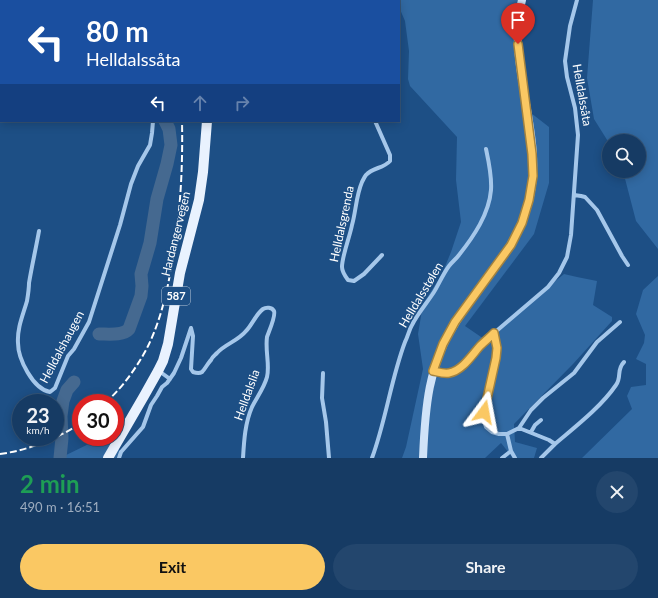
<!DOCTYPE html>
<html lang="en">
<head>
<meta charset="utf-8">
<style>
  body { margin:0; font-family:Lato,sans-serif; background:#23466d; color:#f1f3f6; height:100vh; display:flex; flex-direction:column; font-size:15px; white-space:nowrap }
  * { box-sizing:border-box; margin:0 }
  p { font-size:13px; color:#9eadbf }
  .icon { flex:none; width:22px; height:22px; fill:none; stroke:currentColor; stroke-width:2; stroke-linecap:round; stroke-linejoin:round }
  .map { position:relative; height:458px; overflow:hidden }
  .panel { display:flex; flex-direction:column; background:#163b64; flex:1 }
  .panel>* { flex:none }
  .guide { position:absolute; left:0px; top:0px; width:400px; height:122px; box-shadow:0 2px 10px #0003,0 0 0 1px #355578; background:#1a4fa0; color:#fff; overflow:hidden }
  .buttons { position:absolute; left:602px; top:134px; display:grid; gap:8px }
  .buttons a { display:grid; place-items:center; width:44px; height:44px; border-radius:50%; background:#163b64; box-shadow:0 2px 10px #0003,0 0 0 1px #355578; font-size:20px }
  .speed { position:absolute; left:12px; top:394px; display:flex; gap:8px; font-size:20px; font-weight:700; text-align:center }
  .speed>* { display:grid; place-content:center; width:52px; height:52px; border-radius:50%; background:#163b64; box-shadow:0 2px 10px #0003,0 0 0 1px #355578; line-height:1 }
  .speed small { font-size:10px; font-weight:400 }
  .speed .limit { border:6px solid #d22; background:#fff; color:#111 }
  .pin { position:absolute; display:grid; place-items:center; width:34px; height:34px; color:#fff; margin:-41px -17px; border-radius:50% 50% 50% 0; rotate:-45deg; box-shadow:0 0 4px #0007 }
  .pin .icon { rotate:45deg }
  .me { position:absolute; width:44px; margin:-22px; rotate:13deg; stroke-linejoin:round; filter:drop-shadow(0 0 3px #0008) }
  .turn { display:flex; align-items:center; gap:14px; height:84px; padding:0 20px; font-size:18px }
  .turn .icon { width:52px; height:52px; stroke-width:2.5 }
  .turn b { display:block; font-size:28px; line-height:34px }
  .lanes { display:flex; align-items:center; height:38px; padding:0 20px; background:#0003; justify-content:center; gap:20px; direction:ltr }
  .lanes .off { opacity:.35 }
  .round { display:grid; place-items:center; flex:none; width:42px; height:42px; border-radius:21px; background:#23466d }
  .overview { display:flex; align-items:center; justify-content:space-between; height:68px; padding:0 20px }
  h1 { font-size:24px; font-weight:700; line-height:30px; color:#1e9e55 }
  .cta { display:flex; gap:8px; margin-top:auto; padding:8px 20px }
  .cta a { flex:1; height:46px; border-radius:24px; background:#fac863; color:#111; font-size:16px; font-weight:700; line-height:46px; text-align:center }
  .cta a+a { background:#23466d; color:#f1f3f6 }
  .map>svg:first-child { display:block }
  .green { fill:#3169a2 }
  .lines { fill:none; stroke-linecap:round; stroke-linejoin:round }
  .river { stroke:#456990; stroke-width:13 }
  .street { stroke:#a5c7ea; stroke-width:4 }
  .secondary { stroke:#d0e3f8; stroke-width:8 }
  .primary { stroke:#e9f2fe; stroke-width:10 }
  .rail { stroke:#fff; stroke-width:2; stroke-dasharray:7 3; stroke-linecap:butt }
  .route-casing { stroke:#a28240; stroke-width:10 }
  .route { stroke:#fac863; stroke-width:7 }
  .labels { text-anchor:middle; stroke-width:3; stroke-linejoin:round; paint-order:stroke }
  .shield { fill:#1d4f85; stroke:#bbcada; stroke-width:1 }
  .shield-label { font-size:11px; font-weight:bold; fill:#fff }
  .street-label { font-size:12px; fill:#fff; stroke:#1d4f85 }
</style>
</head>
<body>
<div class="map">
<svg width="658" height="458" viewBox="0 0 658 458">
  <rect width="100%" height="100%" fill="#1d4f85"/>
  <path class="green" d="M396,0h129l-10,26 16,87 18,14v56l-15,51 -69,92 19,13 80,-65 13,3 20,4 -4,24 19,12v4l-39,43 -59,60 1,18 22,6 -3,10h-21l-12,-15 -16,15h-83l4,-11 17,-78 -5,-35 5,-30 19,-30 9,-22 10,-30 -5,-42 1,-43 -47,-51 -2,-7 1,-28 -4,-30 -6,-14v-6h-2z
    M593,0h65v249l-22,-28 -13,-50h16v-30h-30v2l-15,-24 -7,-41z
    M658,276v182h-76l50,-49 -5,-13 4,-9 15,-2v-21l-10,-5 8,-16 1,-8 -9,-21 7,-24z
    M99,439l24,13 -5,6h-58z"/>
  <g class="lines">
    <path class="river" d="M99,334c9,0 24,2 30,-5l12,-33 1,-10 -1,-12 9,-31 7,-44 10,-35 4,-19 -2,-16 -4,-8
      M60,458l2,-20 -1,-22 2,-15 4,-11 7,-8"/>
    <path class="street" d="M278,0v1
      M375,121l15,34v6c-7,8 -17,6 -24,14 -1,1 -3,5 -4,7 -6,14 -6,29 -10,43 -2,11 -10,31 -10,42 0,5 3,9 6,13l6,1 10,-7 18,-19
      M574,195l7,1 4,1 12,13 25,46 6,9
      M39,231c-3,17 -7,34 -10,52 0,6 -1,12 -2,18 -4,14 -10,27 -9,42 0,16 15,46 32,49l5,-4 13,-32 6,-7 15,-27 31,-97 11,-41 7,-18 12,-21 2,-12 1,-12
      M495,333l2,15 -1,10 -12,54v8l2,7 6,5 7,2h8l12,-6 12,-18 12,-12 31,-25 23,-31 23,-20
      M159,371l11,8
      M434,371l10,2h6l7,-3 6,-4 23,-26 62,-53 11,-14 8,-16 4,-22 7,-100 -3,-27 -8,-31 -2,-16 5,-35 7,-26
      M323,373l-1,25 4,24 3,36
      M519,428l30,12 6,4c20,-17 46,-37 61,-59 6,-8 0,-15 8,-23
      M531,432l4,-7 6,-5
      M511,451l4,7
      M119,458l2,-6 22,-25 8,-22 6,-9 5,-9 5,-4 7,-10 7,-15 10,-30 2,8 -2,33 2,3c3,1 6,2 9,0 3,-3 6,-9 9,-12 1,-3 4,-5 6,-7 8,-9 21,-12 29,-22 6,-6 10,-17 17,-22 3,-2 9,-2 11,2 2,5 -5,20 -7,26 -2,14 3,28 0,40 -3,11 -10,20 -15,30 -7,16 -8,34 -9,51
      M372,458c14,-38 19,-79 33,-116 3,-6 4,-12 7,-17 6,-12 15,-22 22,-33 5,-8 9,-18 15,-26 3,-4 7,-7 10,-11 15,-19 30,-41 32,-65 1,-14 -2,-27 -5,-41
      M502,458l9,-7 -4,-17
      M541,458l14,-14"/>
    <path class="secondary" d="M188,0l2,1
      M423,458c2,-49 5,-94 33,-136 26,-42 60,-71 73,-121 17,-66 -24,-135 -7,-201"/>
    <path class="primary" d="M215,1v-1
      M108,458l36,-62 14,-25 5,-10 5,-17 12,-71 19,-73 4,-28 4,-51"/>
    <path class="rail" d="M174,0v1
      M105,403c17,-15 30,-33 41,-53 13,-25 20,-53 25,-81 9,-49 12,-98 11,-148
      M0,454c29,-4 57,-15 81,-31"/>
  </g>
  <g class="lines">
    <defs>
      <path id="route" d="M484,412l12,-54 1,-10 -3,-15c-4,4 -9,8 -14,13 -8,9 -18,25 -31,27 -5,1 -11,-1 -16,-2l10,-27 12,-22 56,-77 11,-22 7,-23 4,-24 -1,-22 -14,-110"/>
    </defs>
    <use href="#route" class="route-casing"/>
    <use href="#route" class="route"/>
  </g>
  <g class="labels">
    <rect class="shield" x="162" y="287" width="28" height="18" rx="3"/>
    <g class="shield-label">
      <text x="176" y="300">587</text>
    </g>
    <g class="street-label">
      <text transform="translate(582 95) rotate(80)" y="4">Helldalssåta</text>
      <text transform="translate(342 224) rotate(-78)" y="4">Helldalsgrenda</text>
      <text transform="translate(176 234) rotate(-76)" y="4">Hardangervegen</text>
      <text transform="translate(421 295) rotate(-59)" y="4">Helldalsstølen</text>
      <text transform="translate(62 347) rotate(-62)" y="4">Helldalshaugen</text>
      <text transform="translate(247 395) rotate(-70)" y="4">Helldalslia</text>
    </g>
  </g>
</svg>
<div class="buttons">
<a><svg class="icon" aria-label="search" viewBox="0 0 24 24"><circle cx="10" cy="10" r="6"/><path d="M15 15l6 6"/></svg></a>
</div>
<div class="speed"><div>23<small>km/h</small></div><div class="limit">30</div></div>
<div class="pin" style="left:518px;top:44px;background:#d93025"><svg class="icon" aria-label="arrive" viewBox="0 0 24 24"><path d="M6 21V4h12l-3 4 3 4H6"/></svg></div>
<svg class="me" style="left:484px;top:412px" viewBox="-20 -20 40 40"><path d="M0-17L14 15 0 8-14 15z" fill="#fac863" stroke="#fff" stroke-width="4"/></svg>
<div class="guide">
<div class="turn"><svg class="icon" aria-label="left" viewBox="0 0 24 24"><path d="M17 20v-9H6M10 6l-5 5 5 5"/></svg><div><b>80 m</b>Helldalssåta</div></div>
<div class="lanes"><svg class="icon" aria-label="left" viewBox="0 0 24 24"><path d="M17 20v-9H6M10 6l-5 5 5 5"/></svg><svg class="icon off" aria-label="ahead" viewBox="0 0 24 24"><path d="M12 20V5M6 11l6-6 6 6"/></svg><svg class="icon off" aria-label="right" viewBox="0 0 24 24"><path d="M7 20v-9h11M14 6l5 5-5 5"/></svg></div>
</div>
</div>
<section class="panel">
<div class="overview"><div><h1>2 min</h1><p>490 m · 16:51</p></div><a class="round"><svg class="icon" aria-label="close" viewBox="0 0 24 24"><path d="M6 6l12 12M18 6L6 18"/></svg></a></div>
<div class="cta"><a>Exit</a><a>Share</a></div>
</section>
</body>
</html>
